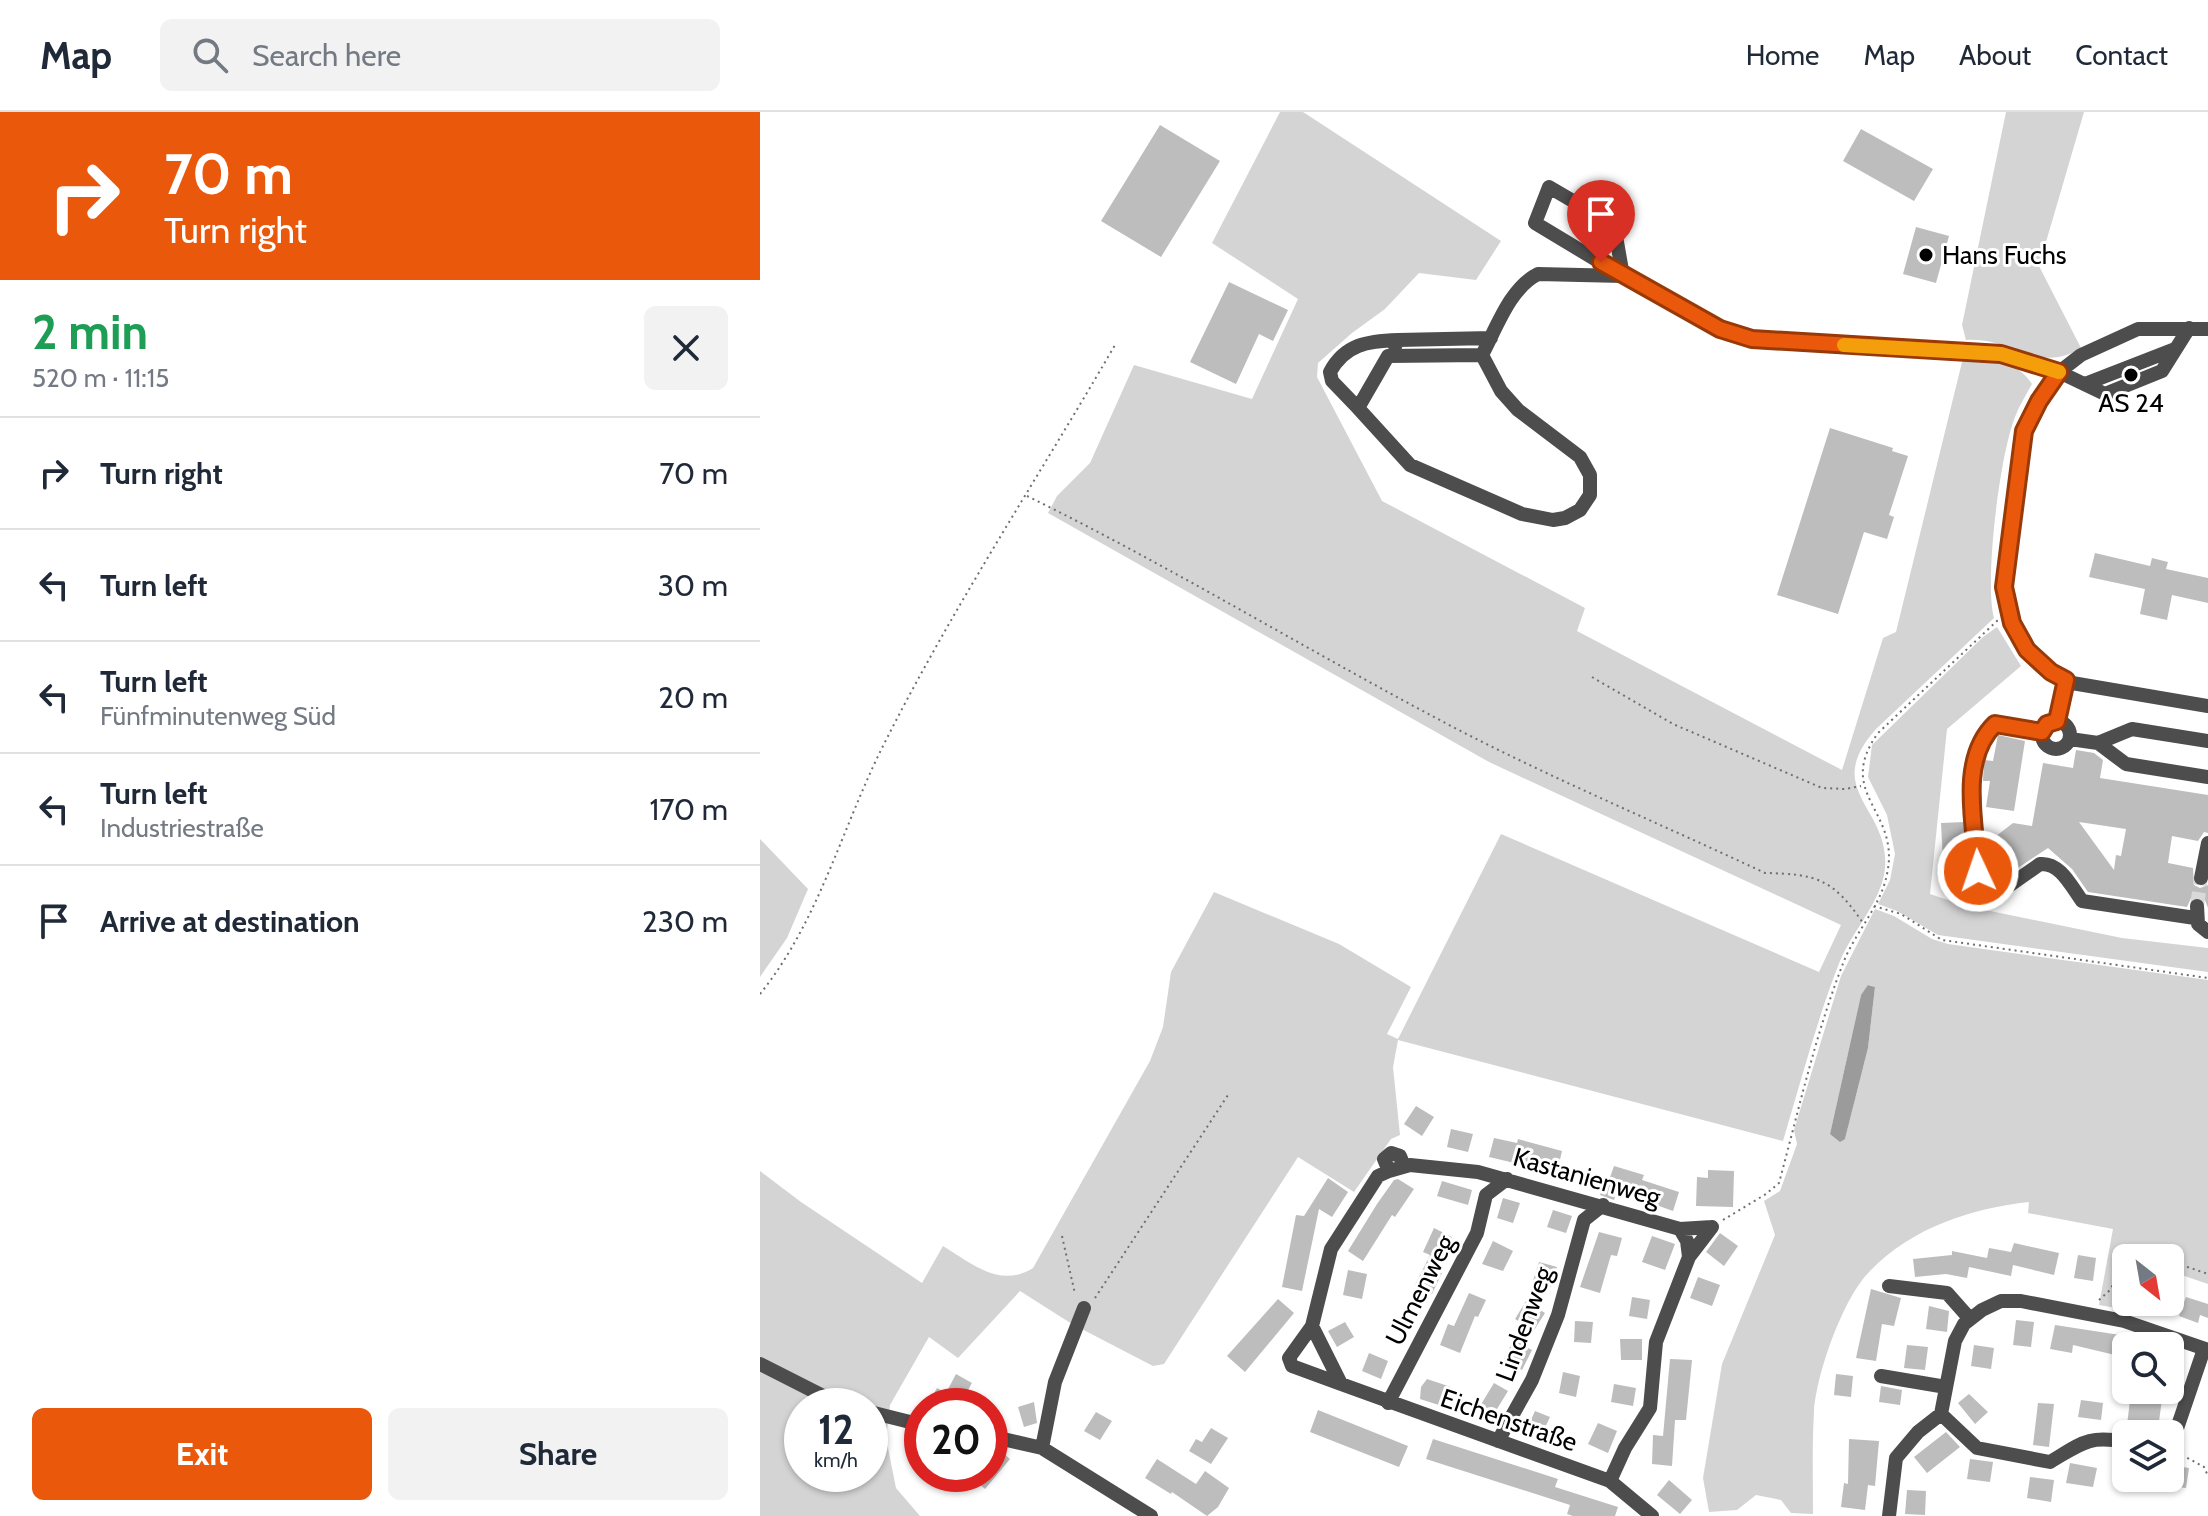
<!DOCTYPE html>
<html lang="en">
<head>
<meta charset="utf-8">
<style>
  body { margin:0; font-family:Cabin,sans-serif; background:#f2f2f3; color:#1f2937; height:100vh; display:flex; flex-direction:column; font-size:30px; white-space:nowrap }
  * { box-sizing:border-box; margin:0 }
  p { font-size:26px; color:#747a83 }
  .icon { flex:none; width:44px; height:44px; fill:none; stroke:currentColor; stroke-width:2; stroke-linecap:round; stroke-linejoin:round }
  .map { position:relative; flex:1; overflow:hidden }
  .side { display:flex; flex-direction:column; background:#fff; width:760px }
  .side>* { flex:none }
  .hud { background:#ea580c; color:#fff; overflow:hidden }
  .needle { width:52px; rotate:149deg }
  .tools { position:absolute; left:1352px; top:1132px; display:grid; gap:16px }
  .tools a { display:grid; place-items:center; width:72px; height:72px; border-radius:12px; background:#fff; box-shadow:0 2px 6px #0004; font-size:40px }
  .speed { position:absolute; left:24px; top:1276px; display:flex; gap:16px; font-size:40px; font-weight:700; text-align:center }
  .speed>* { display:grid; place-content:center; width:104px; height:104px; border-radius:50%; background:#fff; box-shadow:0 2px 6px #0004; line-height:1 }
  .speed small { font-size:20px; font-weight:400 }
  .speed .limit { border:12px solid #d22; background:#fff; color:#111 }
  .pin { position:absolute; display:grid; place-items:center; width:68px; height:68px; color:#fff; margin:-82px -34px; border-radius:50% 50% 50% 0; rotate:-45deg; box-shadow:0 0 8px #0007 }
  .pin .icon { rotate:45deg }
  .me { position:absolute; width:88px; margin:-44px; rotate:357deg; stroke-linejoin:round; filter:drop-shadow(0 0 6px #0008) }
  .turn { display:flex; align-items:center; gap:28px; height:168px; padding:0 32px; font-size:36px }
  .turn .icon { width:104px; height:104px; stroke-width:2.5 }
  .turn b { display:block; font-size:56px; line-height:68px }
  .round { display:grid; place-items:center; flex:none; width:84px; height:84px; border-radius:12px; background:#f2f2f3 }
  .headline { display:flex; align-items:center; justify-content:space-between; height:136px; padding:0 32px }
  h1 { font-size:48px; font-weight:700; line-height:60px; color:#1e9e55 }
  .cta { display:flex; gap:16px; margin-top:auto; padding:16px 32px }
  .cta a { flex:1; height:92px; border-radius:12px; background:#ea580c; color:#fff; font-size:32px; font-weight:700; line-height:92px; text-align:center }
  .cta a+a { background:#f2f2f3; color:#1f2937 }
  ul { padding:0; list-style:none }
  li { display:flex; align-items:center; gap:24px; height:112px; padding:0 32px; border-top:2px solid #e0e1e3 }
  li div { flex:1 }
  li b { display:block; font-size:30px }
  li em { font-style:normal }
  header { display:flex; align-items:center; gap:48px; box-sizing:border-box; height:112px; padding:0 40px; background:#fff; border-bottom:2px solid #e0e1e3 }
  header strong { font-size:38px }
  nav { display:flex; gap:44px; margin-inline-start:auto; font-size:28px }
  .search { width:560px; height:72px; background:#f2f2f3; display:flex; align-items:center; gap:20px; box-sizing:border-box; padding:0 28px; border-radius:12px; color:#747a83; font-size:30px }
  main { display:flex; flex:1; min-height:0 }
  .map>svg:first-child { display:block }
  .green { fill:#d4d4d4; fill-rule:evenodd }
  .water { fill:#9b9b9b }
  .building { fill:#bdbdbd; fill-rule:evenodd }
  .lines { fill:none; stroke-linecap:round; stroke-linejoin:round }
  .minor-tunnel { stroke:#d9d9d9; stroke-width:14; stroke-dasharray:14 7; stroke-linecap:butt }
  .path { stroke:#6f6f6f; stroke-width:2; stroke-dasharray:2 4; stroke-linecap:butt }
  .minor { stroke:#4d4d4d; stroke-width:14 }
  .route-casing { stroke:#983908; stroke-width:20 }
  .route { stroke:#ea580c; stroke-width:14 }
  .slow { stroke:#f59e0b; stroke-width:14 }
  .poi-dot { fill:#000; stroke:#fff; stroke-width:3 }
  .labels { text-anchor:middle; stroke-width:6; stroke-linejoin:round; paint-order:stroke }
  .poi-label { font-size:26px; fill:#000; stroke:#fff; text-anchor:start }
  .street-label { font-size:26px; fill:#000; stroke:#fff }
</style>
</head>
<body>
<header>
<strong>Map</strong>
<div class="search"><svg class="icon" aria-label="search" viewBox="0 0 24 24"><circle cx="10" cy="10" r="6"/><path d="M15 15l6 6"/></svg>Search here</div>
<nav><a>Home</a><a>Map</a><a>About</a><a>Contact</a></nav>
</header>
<main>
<section class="side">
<div class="hud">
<div class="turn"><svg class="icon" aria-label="right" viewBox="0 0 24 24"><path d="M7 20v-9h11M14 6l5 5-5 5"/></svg><div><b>70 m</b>Turn right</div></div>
</div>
<div class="headline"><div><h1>2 min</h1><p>520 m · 11:15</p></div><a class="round"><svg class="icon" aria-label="close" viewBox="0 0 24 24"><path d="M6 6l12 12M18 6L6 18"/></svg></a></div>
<ul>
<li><svg class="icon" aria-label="right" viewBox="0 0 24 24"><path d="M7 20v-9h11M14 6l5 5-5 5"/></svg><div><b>Turn right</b></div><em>70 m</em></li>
<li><svg class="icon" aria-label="left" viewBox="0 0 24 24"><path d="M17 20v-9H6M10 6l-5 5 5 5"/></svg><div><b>Turn left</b></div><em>30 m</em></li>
<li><svg class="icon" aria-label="left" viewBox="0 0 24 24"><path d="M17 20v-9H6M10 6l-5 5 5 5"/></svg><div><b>Turn left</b><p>Fünfminutenweg Süd</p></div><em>20 m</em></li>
<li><svg class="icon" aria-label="left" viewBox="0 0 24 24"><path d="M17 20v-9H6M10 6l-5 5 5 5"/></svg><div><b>Turn left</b><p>Industriestraße</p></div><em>170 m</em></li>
<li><svg class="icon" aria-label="arrive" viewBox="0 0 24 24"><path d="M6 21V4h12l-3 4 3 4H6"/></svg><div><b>Arrive at destination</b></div><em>230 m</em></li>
</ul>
<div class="cta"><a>Exit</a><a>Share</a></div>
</section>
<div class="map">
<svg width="1448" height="1404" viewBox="0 0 1448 1404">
  <rect width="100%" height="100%" fill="#fff"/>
  <path class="green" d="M520,0h23l198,129 -25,39 -57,-7 -34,36 -33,24 -34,30 -1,14 65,124 203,107 -8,23 265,139 41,-132 13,-6 67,-274c28,2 53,1 69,26 -6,11 -13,22 -17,33 -15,37 -31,164 -21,201l-118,111c-55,62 14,78 9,139 -3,33 -32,62 -45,93 -23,58 -39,120 -57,180l-385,-101 -5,27 7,68 -9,4 -37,53 -56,-35 -134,207 -11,2 -81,-42 -52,-33 -62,67 -29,-21 -39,68 -4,33 10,50 24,28h-160v-345l41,31 121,81 21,-37c28,17 57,43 90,22l117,-207 13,-34 8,-55 43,-80 125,52 72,43 -24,47 11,5 103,-205 318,138 22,-47 -352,-163 -441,-249 9,-17 33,-33 44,-98 118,34 46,-100 -86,-56zM42,1294h68v68h-68z
    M1246,0h78l-45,154 42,82c-43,27 -68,-11 -115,-8l-4,-15z
    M1237,515l24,39 -74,63 -17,165 36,12 156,32 86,10v24l-270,-37 -41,-24 -19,-7 12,-24 5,-26 -8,-39 -19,-38 4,-32 111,-108z
    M0,727l48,50 -21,49 -27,39z
    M1115,797l19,7 38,23 16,5 260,36v304l-38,-13v-13h-44v25l-10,25 -17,-3 14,-76 -85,-16 1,-11c-57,6 -118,26 -159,69 -27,27 -53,101 -56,140 -2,34 -1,69 -1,103l-22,-1 -10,-13 -25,-5 -19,15 -28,2 -6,-34 19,-114 53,-129 -11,-34 16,-10 17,-47 -3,-14 47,-154zM1109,873l6,2 -7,61 -23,91 -15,-5 31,-139z"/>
  <path class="water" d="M1108,873l7,2 -7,61 -23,91 -5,3 -10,-8 31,-139z"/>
  <path class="building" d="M400,13l60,36 -59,96 -60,-36z
    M1101,17l72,40 -19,32 -71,-40z
    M1156,115l33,9 -13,47 -33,-9z
    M469,170l59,28 -15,31 -14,-7 -23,50 -46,-22z
    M1070,316l63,20 -1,3 16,5 -19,59 5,2 -7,22 -23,-7 -26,82 -61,-19z
    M1335,441l55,13 2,-8 16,4 -2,7 42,9v25l-36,-8 -5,25 -27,-6 5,-25 -56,-12z
    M1238,623l27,6 -11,70 -28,-4 4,-26h-7l1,-21 9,1z
    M1316,638l18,3 9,7 -3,18 108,17v38l-4,-1 -6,9 -26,-5 -4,27 25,5 1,17 6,3 8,-3v23l-3,-8 -8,-4 -6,2 -4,9 -99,-15 -16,-23 -24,-21 -50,33 -10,-13 8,-8 -9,-17 26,-20 19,3 11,-63 30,5zM1319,710l47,7 -5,27 -5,-1 -2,15z
    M1205,710l6,58 -27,1 -3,-58z
    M656,994l18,11 -12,19 -18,-12z
    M691,1017l22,5 -5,18 -21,-5z
    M734,1026l23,5 1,-4 44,12 -5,22 -68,-16z
    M854,1054l30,9 -2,5 37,12 -6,19 -56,-20 -3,9 -14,-5 5,-17 4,2z
    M948,1058l26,1 -1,36 -37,-1 1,-29 11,1z
    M568,1066l20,14 -16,25 -13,-8 -17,82 -20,-4 14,-72 8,1z
    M638,1067l16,10 -19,28 -3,-2 -29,46 -15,-10 29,-47 17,-24z
    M682,1069l30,9 -4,15 -31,-9z
    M743,1086l17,5 -7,20 -16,-5z
    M793,1098l19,6 -6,17 -19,-6z
    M674,1116l18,9 -16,34 6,2 -10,21 -17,-9 15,-30 -7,-3z
    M839,1120l23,6 -5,18 -6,-1 -11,38 -20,-6z
    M960,1121l18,13 -14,20 -18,-14z
    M892,1124l23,8 -10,26 -23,-8z
    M733,1129l20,10 -10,20 -21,-7z
    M1254,1131l45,10 -5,22 -41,-10 -2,11 -42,-9 -2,11 -21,-4 -31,3 -2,-18 39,-4v-4l35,7 2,-10 22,4z
    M1318,1143l18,3 -3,23 -19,-3z
    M779,1150l18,5 -6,20 -18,-6z
    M588,1158l19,4 -5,25 -19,-4z
    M938,1165l22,8 -8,21 -22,-8z
    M1111,1177l30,9 -7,28 -12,-2 -6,37 -20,-3z
    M709,1181l17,7 -8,17 -3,-1 -15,37 -20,-8 8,-21 6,2z
    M872,1185l18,3 -3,19 -18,-3z
    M1426,1185l22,7v14l-8,-3 -2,8 -19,-7z
    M518,1187l16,14 -49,59 -18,-16z
    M766,1189l19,12 -21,33 8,4 -10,20 -19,-9 19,-38 -7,-4z
    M1169,1194l20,5 -2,21 -21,-3z
    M1256,1208l18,2 -3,25 -18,-2z
    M815,1209l18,1 -2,21 -17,-1z
    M585,1210l9,15 -17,10 -9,-16z
    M1295,1213l65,10 -5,20 -42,-10 -1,8 -22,-4z
    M860,1227h22v21h-21z
    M1147,1233l21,2 -3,23 -21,-2z
    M1214,1233l20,3 -3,21 -20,-3z
    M609,1241l19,8 -7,18 -19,-8z
    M910,1247l22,1 -6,60h-11l-3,46 -20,-2 1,-29 10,1z
    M803,1260l17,4 -4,21 -17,-4z
    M196,1262l16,9 -13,23h-32l10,-18 9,5z
    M1076,1262l17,2 -2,21 -17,-2z
    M667,1267l24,8 -6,20 -25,-8 1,-12z
    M734,1271l14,8 -14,23 -14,-8z
    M854,1272l22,4 -3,18 -22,-4z
    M1121,1274l21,4 -2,15 -21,-3z
    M1209,1282l19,18 -13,12 -17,-21z
    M1392,1285l10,2 -4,30 -31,-4 3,-25 21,3z
    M1321,1288l22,3 -2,17 -23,-3z
    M274,1290l3,21 -13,4 -6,-20z
    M1278,1291l16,1 -5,43 -16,-2z
    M558,1298l90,36 -9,21 -89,-35z
    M775,1299l15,6 -10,21 -14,-7z
    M336,1300l16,9 -12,19 -16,-9z
    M838,1311l19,8 -9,22 -20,-9z
    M451,1316l17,10 -17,26 -22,-13 7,-12 6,3z
    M1186,1320l14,15 -33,26 -13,-16z
    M673,1327l125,40 -3,8 63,20 -3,9h-42l-6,-2 3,-9 -144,-46z
    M1089,1327l30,2 -4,45 -7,-1 -3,25 -24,-3 3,-24 4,1z
    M230,1334l7,2 13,11 -25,30 -17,-15h22z
    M397,1347l39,25 9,-13 24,17 -11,19 -11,9 -35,-24 -1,2 -26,-16z
    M1210,1347l23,3 -3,20 -23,-3z
    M1310,1351l27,5 -4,19 -27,-4z
    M1410,1353l19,3 -3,20 -16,-2z
    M1270,1365l24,3 -3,22 -24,-4z
    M909,1368l23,20 -12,14 -23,-19z
    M1147,1378l19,1 -1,24 -20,-1z"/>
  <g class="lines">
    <path class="minor-tunnel" d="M1437,794l4,-28"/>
    <path class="path" d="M267,384c145,71 283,156 426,231 102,53 208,97 312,146 52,1 68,6 98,50
      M832,565l81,47 149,64 23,1 16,-3
      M1114,794l27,8 41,26 266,38
      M0,882c59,-73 82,-167 124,-250 69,-137 154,-266 231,-399
      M963,1108l43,-26 13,-11c20,-74 37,-151 65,-222 12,-30 37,-55 43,-87 14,-64 -53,-79 -9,-141l120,-113
      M302,1124l13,58
      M1370,1146l9,-7 23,7
      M1410,1149l38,13
      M335,1186l133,-203
      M1339,1188l11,-10 16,-28
      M1422,1343l22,12 4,9"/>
    <path class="minor" d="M1448,217h-70l-57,26 -22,17 -20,29 -15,30 -20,156 8,36 15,27 24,22 21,11 136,23
      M635,234l3,-6 93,-2
      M722,243l19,36 17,19 62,47 10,18v20l-10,15 -15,8 -12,2 -31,-6 -112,-49 -52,-57 30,-52 94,-1c15,-28 28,-67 56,-81l85,2 -9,-51 -65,-38 -14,36 88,53 9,5 88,48 32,10 249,15 58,18 46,22 57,-23 27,-43
      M1325,272l90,-35
      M598,296l-26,-27 -2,-9c15,-28 38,-31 68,-32
      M1282 623a14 14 0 1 1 28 0a14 14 0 1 1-28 0Z
      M1297,609l9,-41
      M1282,620l-47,-8 -9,9 -12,24 -1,16 5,98 15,21h7l40,-28c20,-2 31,22 42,37l113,17
      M1310,627l28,4 34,-14 76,12
      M1338,631l28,21 82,13
      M1441,766l7,-35
      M1437,794l1,18 10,8
      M629,1059l-5,-12 7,-6 9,3 4,10
      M929,1145l23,-30
      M1129,1174l58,7 23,26
      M552,1214l29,58 -49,-18 -3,-8 23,-32 19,-77 47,-73 11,-5 21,-6 68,7 202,57 32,-2
      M0,1252l75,38 15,4
      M1121,1264l65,11
      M581,1272l269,97 42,35
      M628,1291l89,-170 9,-38 21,-16
      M110,1300l52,13
      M1181,1302l36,34 73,14c32,-19 38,-27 76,-20
      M230,1324l52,12 109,68
      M738,1329l34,-61 26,-65 26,-95 19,-15
      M282,1336l13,-66 29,-74
      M1410,1337l34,-100
      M850,1369l15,-33 25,-40 6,-66 33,-85 -2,-16 -7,-12
      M1129,1404l7,-58 22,-26 23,-18 14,-73 9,-17 18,-14 19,-9h20l103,20 84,29"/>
  </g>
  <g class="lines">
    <defs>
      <path id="route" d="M841,150l119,67 32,10 249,15 58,18 -20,29 -15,30 -20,156 8,36 15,27 24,22 15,8 -9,41 -10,3 -5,8 -47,-8c-37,36 -20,101 -17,147"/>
    </defs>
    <use href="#route" class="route-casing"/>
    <use href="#route" class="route"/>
    <path class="slow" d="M1084,233l157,9 58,18"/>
  </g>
  <g class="poi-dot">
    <circle cx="1166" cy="143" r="8"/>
    <circle cx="1371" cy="263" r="8"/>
  </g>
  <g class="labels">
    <g class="poi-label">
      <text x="1182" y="152">Hans Fuchs</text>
      <text x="1371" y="300" text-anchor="middle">AS 24</text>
    </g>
    <g class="street-label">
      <text transform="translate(827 1065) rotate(16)" y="9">Kastanienweg</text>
      <text transform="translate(660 1178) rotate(-63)" y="9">Ulmenweg</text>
      <text transform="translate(764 1212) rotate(-70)" y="9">Lindenweg</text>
      <text transform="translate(749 1308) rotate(19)" y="9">Eichenstraße</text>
    </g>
  </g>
</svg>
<div class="tools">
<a><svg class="needle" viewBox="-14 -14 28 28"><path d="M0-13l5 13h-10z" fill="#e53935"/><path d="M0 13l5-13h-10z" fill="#747a83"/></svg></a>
<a><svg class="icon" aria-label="search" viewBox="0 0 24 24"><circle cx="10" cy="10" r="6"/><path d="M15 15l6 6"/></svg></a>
<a><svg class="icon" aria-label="layers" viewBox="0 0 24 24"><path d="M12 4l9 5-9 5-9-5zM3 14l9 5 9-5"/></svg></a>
</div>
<div class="speed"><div>12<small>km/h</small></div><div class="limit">20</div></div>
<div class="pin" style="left:841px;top:150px;background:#d93025"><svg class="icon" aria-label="arrive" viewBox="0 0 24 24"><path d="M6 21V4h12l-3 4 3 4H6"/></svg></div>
<svg class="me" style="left:1218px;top:759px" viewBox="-20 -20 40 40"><circle r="17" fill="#ea580c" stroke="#fff" stroke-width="3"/><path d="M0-11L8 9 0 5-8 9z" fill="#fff"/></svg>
</div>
</main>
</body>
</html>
